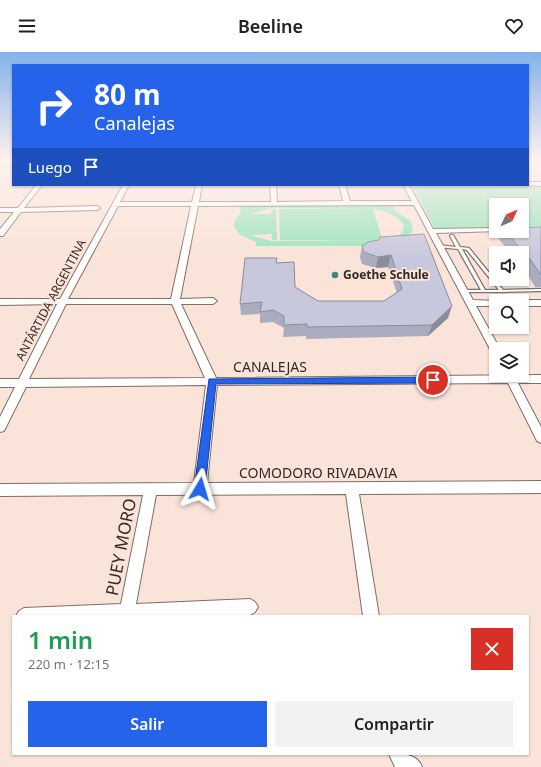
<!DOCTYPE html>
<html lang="es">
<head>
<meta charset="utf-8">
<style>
  body { margin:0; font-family:"Noto Sans",sans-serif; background:#f2f2f2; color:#222; height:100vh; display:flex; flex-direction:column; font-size:15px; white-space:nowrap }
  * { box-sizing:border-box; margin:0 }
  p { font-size:13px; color:#767676 }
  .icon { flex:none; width:22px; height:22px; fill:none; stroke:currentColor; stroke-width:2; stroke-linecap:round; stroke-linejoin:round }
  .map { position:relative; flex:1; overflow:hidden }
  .drawer { position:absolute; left:12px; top:563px; width:517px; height:140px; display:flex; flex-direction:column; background:#fff; border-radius:0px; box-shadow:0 1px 3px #0004 }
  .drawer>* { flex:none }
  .top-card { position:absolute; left:12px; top:12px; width:517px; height:122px; border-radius:0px; box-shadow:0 1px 3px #0004; background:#2563eb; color:#fff; overflow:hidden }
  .needle { width:26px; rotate:46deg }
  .controls { position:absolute; left:489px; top:146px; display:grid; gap:8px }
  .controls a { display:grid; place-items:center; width:40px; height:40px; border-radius:0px; background:#fff; box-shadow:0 1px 3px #0004; font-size:20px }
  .pin { position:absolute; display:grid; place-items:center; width:34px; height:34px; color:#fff; margin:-17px; border:2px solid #fff; border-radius:50%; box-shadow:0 1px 4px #0007 }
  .me { position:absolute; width:44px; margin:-22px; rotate:7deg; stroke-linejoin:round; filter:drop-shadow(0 0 3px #0008) }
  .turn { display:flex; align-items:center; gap:14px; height:84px; padding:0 16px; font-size:18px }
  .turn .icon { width:52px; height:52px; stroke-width:2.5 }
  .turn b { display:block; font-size:28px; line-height:34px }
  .then { display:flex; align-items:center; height:38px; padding:0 16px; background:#0003; gap:8px; font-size:15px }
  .round { display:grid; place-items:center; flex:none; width:42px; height:42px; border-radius:0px; background:#f2f2f2 }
  .headline { display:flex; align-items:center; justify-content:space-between; height:68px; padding:0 16px }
  h1 { font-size:24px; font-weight:600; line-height:30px; color:#1e9e55 }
  .action { display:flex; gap:8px; margin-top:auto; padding:8px 16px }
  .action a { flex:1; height:46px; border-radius:0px; background:#2563eb; color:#fff; font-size:16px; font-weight:600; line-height:46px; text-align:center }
  .action a+a { background:#f2f2f2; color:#222 }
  header { display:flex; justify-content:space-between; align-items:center; height:52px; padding:0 16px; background:#fff; font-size:18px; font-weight:600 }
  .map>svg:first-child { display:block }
  .green { fill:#9de5bd; fill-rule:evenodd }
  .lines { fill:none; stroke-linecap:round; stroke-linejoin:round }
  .lane-casing { stroke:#816d64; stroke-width:2.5 }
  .street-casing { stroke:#816d64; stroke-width:2 }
  .lane { fill:#fff; fill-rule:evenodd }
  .street { fill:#fff; fill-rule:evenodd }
  .wall { fill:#abacbd }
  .shaded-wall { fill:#8b8c9a }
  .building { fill:#c7c8dc; stroke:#8b8c9a }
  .route { fill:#2563eb; stroke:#184099 }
  .poi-dot { fill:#418780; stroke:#fae3d8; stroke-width:1.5 }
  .labels { text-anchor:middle; stroke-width:4; stroke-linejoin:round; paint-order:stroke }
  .far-poi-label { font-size:12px; font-weight:bold; fill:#322a26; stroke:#fae3d8; text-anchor:start }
  .far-street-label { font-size:12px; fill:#322a26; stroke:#fae3d8 }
  .street-label { font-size:14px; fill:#322a26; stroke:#fae3d8 }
  .near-street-label { font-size:17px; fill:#322a26; stroke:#fae3d8 }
</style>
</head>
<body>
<header><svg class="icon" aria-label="menu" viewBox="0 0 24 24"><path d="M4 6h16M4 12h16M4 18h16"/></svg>Beeline<svg class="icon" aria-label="heart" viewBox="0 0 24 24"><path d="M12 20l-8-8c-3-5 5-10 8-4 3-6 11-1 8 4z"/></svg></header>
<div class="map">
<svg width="541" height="715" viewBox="0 0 541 715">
  <rect width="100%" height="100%" fill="#fae3d8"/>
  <path class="green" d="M541,134v42h-19v-23h-26v23l-61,1 -22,-42z
    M239,152h154l2,7 16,10 2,9 -4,7 -29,9h-124v-4l-17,-8 -5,-7 1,-7 6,-7zM271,156l100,1h-92l1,31h101l-110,1 -21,-6 22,-1v6h5l-1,-31 -5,1 1,4h-22zM373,157c11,2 25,5 31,17 -1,11 -12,12 -21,15z"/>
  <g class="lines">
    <defs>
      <path id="lane" d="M451,183h2l7,12 9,1 34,42 38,-1v2l-39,1h-40l-1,-1 2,-1h18l-23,-41 -20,-2 -2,-1 2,-1 18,2 -6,-11zM462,197l5,1 32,40h-14z"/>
      <path id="street" d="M0,110h13v4h-13z
        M528,130h13v4l-15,-1h2z
        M36,133h6l-18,23 73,-2 3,2 -3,2 -76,2 -18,24h-3v-7l14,-17h-14v-4h18z
        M123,133h6l-9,17h72l4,-17h6l-3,17h72l-1,-17h6l1,17 66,-1 -4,-16h6l5,16h62l-9,-16h6l24,44 63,-1v3h3l-63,2 37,67 25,1h-2v5h-20l24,43h-4v5l-5,-3 -77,-146 -216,1 -18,93 33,-1 4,3 -4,3h-32l35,74 325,-3v8h-23l23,44v16l-4,-2 -29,-58 -291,2 -10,98 334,-2v12l-182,1 20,122h-16l-17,-122 -190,1 -20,109 114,-5 5,3 3,5 -3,5 -5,3 -33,1h-201l3,-5 5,-3 97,-4 22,-109 -143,1v-12l194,-1 12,-98 -180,2 -22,44 -4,1v-15l15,-30h-15v-8h19l38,-75 -57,1v-6h60zM118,154h73l-20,93h-103zM66,252h106l33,74 -176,1z
        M522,248h19v6h-19v-5h-2z
        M389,702c13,0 28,-1 33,13h-27z"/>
    </defs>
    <use href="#lane" class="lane-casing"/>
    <use href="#street" class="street-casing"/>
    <use href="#lane" class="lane"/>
    <use href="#street" class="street"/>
  </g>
  <path class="wall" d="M541,175v60h-6l-10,-17h-3v-17h-12l-11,-14 4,-8h19z
    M379,188l69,78 -20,18 -122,3v-3l-23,1 1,-9 -11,-6 -13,1v-9l-19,1 -1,-11 37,-46v5l18,24 23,14h66l13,-8 -9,-26 -12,1 -14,-4 -2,-7 2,-11z"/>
  <path class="shaded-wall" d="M391,203l-3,12 -12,1 2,-11z
    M452,254l-4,12 -20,18 4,-11z"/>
  <path class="building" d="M541,175v48l-11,-16h-2l-22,-28h16v-3z
    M424,182l28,72 -20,19 -125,2v-3l-23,1v-9l-11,-6 -13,2 2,-10 -22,2 5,-46h32l-1,5 18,-1 1,25 23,14h66l18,-12 -11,-34 -13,2 -14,-5 -2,-6 6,-4 11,-2 1,-3z"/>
  <linearGradient id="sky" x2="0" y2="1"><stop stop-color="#83b2ec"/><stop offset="0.52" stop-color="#fdf2ed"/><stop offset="1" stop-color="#fdf2ed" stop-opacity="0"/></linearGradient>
  <rect width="541" height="207" fill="url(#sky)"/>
  <path class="route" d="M433,325l4,3 -4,3 -217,1 -11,105 -2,3h-7l-2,-3 15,-110z"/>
  <circle class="poi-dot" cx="335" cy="223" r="4"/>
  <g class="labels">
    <g class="far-poi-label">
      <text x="343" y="227">Goethe Schule</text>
    </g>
    <g class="far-street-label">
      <text transform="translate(51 248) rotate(-62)" y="4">ANTÁRTIDA ARGENTINA</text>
    </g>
    <g class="street-label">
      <text x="270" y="320">CANALEJAS</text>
      <text x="318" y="426">COMODORO RIVADAVIA</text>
    </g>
    <g class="near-street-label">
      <text transform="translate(121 495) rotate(-79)" y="6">PUEY MORO</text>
    </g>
  </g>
</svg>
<div class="controls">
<a><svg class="needle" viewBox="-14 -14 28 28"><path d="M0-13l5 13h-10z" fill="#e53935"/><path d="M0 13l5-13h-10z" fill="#767676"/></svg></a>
<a><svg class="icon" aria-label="sound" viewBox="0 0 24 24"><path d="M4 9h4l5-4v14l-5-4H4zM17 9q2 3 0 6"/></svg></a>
<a><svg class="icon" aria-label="search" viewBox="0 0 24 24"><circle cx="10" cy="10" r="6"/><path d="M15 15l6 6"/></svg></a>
<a><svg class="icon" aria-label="layers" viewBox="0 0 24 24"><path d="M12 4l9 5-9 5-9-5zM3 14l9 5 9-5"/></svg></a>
</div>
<div class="pin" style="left:433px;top:328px;background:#d93025"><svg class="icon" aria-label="arrive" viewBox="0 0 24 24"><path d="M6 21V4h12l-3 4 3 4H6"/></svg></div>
<svg class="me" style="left:200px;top:437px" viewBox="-20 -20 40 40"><path d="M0-17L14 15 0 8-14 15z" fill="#2563eb" stroke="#fff" stroke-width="4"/></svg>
<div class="top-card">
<div class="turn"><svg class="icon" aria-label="right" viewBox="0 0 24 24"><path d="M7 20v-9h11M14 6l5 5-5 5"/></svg><div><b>80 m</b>Canalejas</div></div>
<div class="then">Luego<svg class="icon" aria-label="arrive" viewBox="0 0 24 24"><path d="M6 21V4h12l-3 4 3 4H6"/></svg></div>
</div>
<section class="drawer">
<div class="headline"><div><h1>1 min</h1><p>220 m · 12:15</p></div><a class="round" style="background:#d93025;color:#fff"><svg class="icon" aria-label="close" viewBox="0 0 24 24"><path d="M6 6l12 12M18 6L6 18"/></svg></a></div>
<div class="action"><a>Salir</a><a>Compartir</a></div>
</section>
</div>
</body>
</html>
